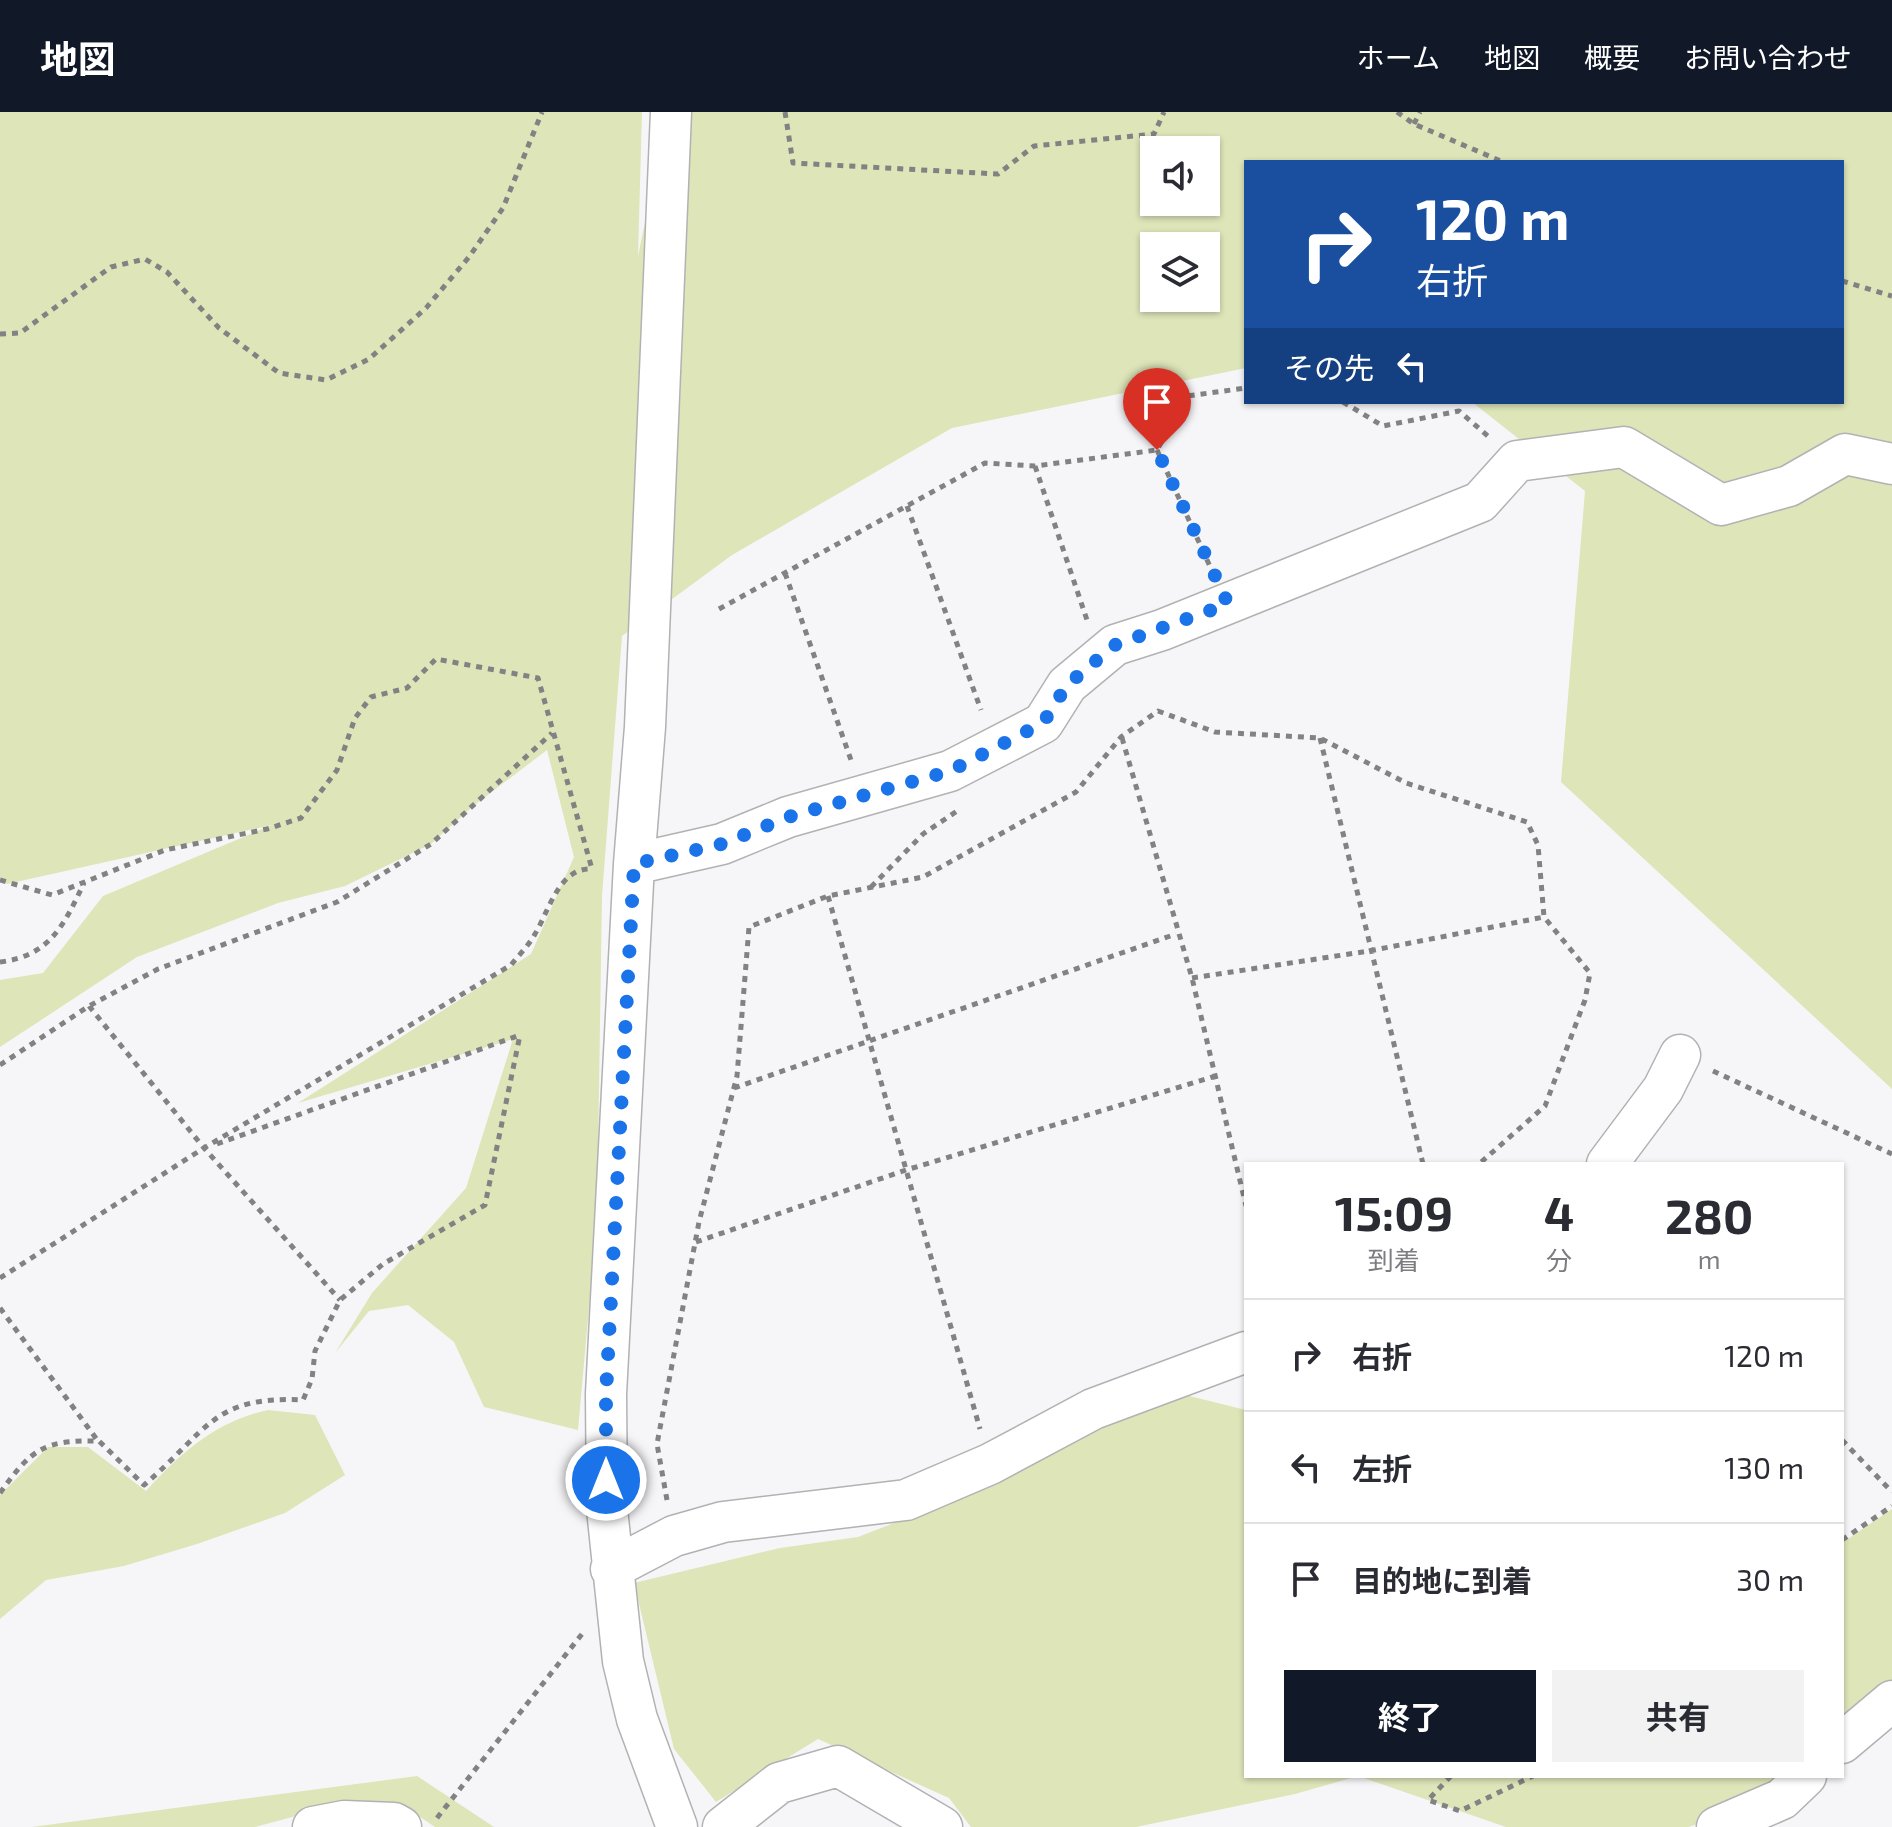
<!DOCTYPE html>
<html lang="ja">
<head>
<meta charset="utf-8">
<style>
  body { margin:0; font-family:"Exo 2","Noto Sans JP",sans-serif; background:#f2f2f3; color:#2b2b33; height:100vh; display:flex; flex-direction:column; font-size:30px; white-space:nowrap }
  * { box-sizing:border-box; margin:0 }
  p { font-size:26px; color:#7c7c81 }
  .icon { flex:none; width:44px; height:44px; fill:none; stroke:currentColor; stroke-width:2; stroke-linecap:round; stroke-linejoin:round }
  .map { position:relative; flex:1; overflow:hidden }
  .panel { position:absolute; left:1244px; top:1050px; width:600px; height:616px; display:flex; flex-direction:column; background:#fff; border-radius:0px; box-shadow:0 2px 6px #0004 }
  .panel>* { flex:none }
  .hud { position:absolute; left:1244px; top:48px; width:600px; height:244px; border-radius:0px; box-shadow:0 2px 6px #0004; background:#1a4fa0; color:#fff; overflow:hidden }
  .buttons { position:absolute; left:1140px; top:24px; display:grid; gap:16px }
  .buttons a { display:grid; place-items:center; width:80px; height:80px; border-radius:0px; background:#fff; box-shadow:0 2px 6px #0004; font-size:40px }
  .pin { position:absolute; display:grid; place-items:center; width:68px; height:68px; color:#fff; margin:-82px -34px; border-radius:50% 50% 50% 0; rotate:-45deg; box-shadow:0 0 8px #0007 }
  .pin .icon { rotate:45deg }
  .me { position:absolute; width:88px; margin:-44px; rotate:0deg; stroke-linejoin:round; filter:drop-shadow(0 0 6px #0008) }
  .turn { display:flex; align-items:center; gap:28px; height:168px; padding:0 40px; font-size:36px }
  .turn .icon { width:104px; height:104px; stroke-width:2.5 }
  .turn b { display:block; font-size:56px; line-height:68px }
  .then { display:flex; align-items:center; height:76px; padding:0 40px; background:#0003; gap:16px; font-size:30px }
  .eta { display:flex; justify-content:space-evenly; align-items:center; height:136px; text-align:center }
  .eta b { font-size:48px; font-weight:700; line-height:56px }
  .action { display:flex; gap:16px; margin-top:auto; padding:16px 40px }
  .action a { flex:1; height:92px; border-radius:0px; background:#111827; color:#fff; font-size:32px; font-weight:700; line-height:92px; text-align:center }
  .action a+a { background:#f2f2f3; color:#2b2b33 }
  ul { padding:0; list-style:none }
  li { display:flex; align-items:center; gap:24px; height:112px; padding:0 40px; border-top:2px solid #e1e1e2 }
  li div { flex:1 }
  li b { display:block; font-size:30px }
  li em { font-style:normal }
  header { display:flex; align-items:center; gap:48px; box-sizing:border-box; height:112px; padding:0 40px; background:#111827; color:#fff }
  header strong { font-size:38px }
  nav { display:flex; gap:44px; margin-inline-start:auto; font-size:28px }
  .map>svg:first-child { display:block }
  .green { fill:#dee5b9; fill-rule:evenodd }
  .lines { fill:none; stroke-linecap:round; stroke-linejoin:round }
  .minor-casing { stroke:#b2b2b4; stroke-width:43 }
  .path { stroke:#828283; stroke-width:5; stroke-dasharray:6 6; stroke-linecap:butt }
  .minor { stroke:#fff; stroke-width:40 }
  .route { stroke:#1a73e8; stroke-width:14; stroke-dasharray:0 25.2 }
</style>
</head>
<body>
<header>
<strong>地図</strong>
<nav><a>ホーム</a><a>地図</a><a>概要</a><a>お問い合わせ</a></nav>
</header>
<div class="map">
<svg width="1892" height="1715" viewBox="0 0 1892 1715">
  <rect width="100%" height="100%" fill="#f6f6f8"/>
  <path class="green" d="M0,0h642l-4,144 30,-144h1224v977l-331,-307 24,-291 -113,-89h370v-240h-596v206l-294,60 -220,127 -110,81 -20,260 -5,322 -19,212 -94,-23 -30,-65 -46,-37 -39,6 -34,42 37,-60 94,-105 47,-149 -215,64 233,-149 43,-97 -27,-107 -75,57 -41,37 -86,42 -67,17 -141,54 -137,90v-67l43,-7 60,-77 169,-71 -265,59 -7,-6zM1154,38h52v52h-52zM1154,134h52v52h-52z
    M1173,1280l73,18v366h562l-26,23 -94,28h-182l-148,-51 -63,18 -159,33h-165l-22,-29 -131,-59 -102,63 -42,-53 -40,-166 146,-35 78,-11 80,-31z
    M268,1298l47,5 30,60 -60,38 -88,31 -73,22 -78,14 -46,39v-124l48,-48h40l58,44c36,-39 69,-69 122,-81z
    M1892,1397v194l-50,44v-204z
    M417,1664l77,51h-59l-28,-19 -70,-3 -82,22h-223z"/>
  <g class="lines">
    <defs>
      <path id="minor" d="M671,0l-26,615 -11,137 -28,530 1,115 16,152 14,58 40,108
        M634,752l88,-20 66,-27 162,-46 93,-48 24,-38 48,-40 47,-15 318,-128 37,-41 107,-14 97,58 68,-19 56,-32 47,10
        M1607,1052l56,-75 17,-34
        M611,1457l63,-33 49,-14 183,-22 84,-36 103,-55 153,-57
        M1842,1631l50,-42
        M313,1715l31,-6 50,2 7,4
        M723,1715l56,-44 59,-17 104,61
        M1717,1715l65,-28 24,-23"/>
    </defs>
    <use href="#minor" class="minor-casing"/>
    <path class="path" d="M785,0l8,51 205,11 36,-28 120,-12 10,-22
      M1397,0l17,12 89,38
      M1414,12l6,-12
      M1842,169l50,15
      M0,222l20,-1 91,-66 34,-8 22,13 52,56 60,45 47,7 43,-21 57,-51 43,-51 34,-49 39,-96
      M1343,290l40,24 76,-15 30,26
      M1157,338l56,123
      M1035,354l52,154
      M907,394l74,204
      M785,461l66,187
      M719,497l266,-146 50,3 122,-16 30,-54 59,-8
      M1122,626l70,240 54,228
      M1320,626l103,426
      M0,768l52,15 113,-45 102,-21 34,-11 36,-48 18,-52 16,-21 36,-9 29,-29 102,19 54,191
      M871,775l52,-53 37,-25
      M828,784l152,533
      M0,850c50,-6 64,-37 84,-79
      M1192,866l177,-27 175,-34
      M89,894l115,142 136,152
      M0,953l89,-59 69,-37 179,-67 94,-58 121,-111
      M1713,959l179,83
      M734,976l442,-154
      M217,1032l303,-109
      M696,1130l210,-72 310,-94
      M0,1166l204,-130 307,-183c8,-10 18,-20 24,-31 14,-23 24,-67 57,-65
      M0,1196l98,133
      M1842,1328l50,52
      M0,1381c32,-45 44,-53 99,-52l45,44c63,-53 68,-90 159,-85l9,-21 3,-28 25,-51 43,-36 102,-59 35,-170
      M667,1388l-10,-56 42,-222 38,-146 12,-149 79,-31 95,-19 153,-85 45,-55 37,-26 57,21 105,6 86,45 121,39 11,23 6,72 46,56 -5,27 -40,106 -66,58
      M1842,1428l50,-34
      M1451,1664l-23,24 32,11 73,-35
      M437,1706l145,-184"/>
    <use href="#minor" class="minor"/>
  </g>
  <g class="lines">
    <path class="route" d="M606,1368v-86l28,-530 88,-20 66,-27 162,-46 93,-48 24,-38 48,-40 113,-41 -71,-154"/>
  </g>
</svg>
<div class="buttons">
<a><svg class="icon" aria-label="sound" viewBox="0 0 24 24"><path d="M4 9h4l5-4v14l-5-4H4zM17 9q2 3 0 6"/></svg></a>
<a><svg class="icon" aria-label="layers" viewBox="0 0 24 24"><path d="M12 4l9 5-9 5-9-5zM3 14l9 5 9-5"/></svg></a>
</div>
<div class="pin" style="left:1157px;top:338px;background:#d93025"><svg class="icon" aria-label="arrive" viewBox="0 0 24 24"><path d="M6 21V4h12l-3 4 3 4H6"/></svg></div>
<svg class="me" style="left:606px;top:1368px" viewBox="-20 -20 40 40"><circle r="17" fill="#1a73e8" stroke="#fff" stroke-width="3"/><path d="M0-11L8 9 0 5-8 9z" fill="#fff"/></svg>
<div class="hud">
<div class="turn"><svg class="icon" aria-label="right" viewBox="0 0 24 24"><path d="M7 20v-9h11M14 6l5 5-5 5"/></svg><div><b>120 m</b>右折</div></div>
<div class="then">その先<svg class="icon" aria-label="left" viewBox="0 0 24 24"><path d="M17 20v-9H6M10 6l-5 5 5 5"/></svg></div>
</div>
<section class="panel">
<div class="eta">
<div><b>15:09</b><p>到着</p></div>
<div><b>4</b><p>分</p></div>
<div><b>280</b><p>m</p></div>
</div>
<ul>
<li><svg class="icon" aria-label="right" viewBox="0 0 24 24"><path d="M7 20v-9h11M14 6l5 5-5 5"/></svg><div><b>右折</b></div><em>120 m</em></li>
<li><svg class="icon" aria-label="left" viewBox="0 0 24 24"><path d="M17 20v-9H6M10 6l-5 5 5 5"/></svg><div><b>左折</b></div><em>130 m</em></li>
<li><svg class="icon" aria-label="arrive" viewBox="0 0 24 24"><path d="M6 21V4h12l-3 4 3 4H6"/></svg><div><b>目的地に到着</b></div><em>30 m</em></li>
</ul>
<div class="action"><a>終了</a><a>共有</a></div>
</section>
</div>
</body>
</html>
